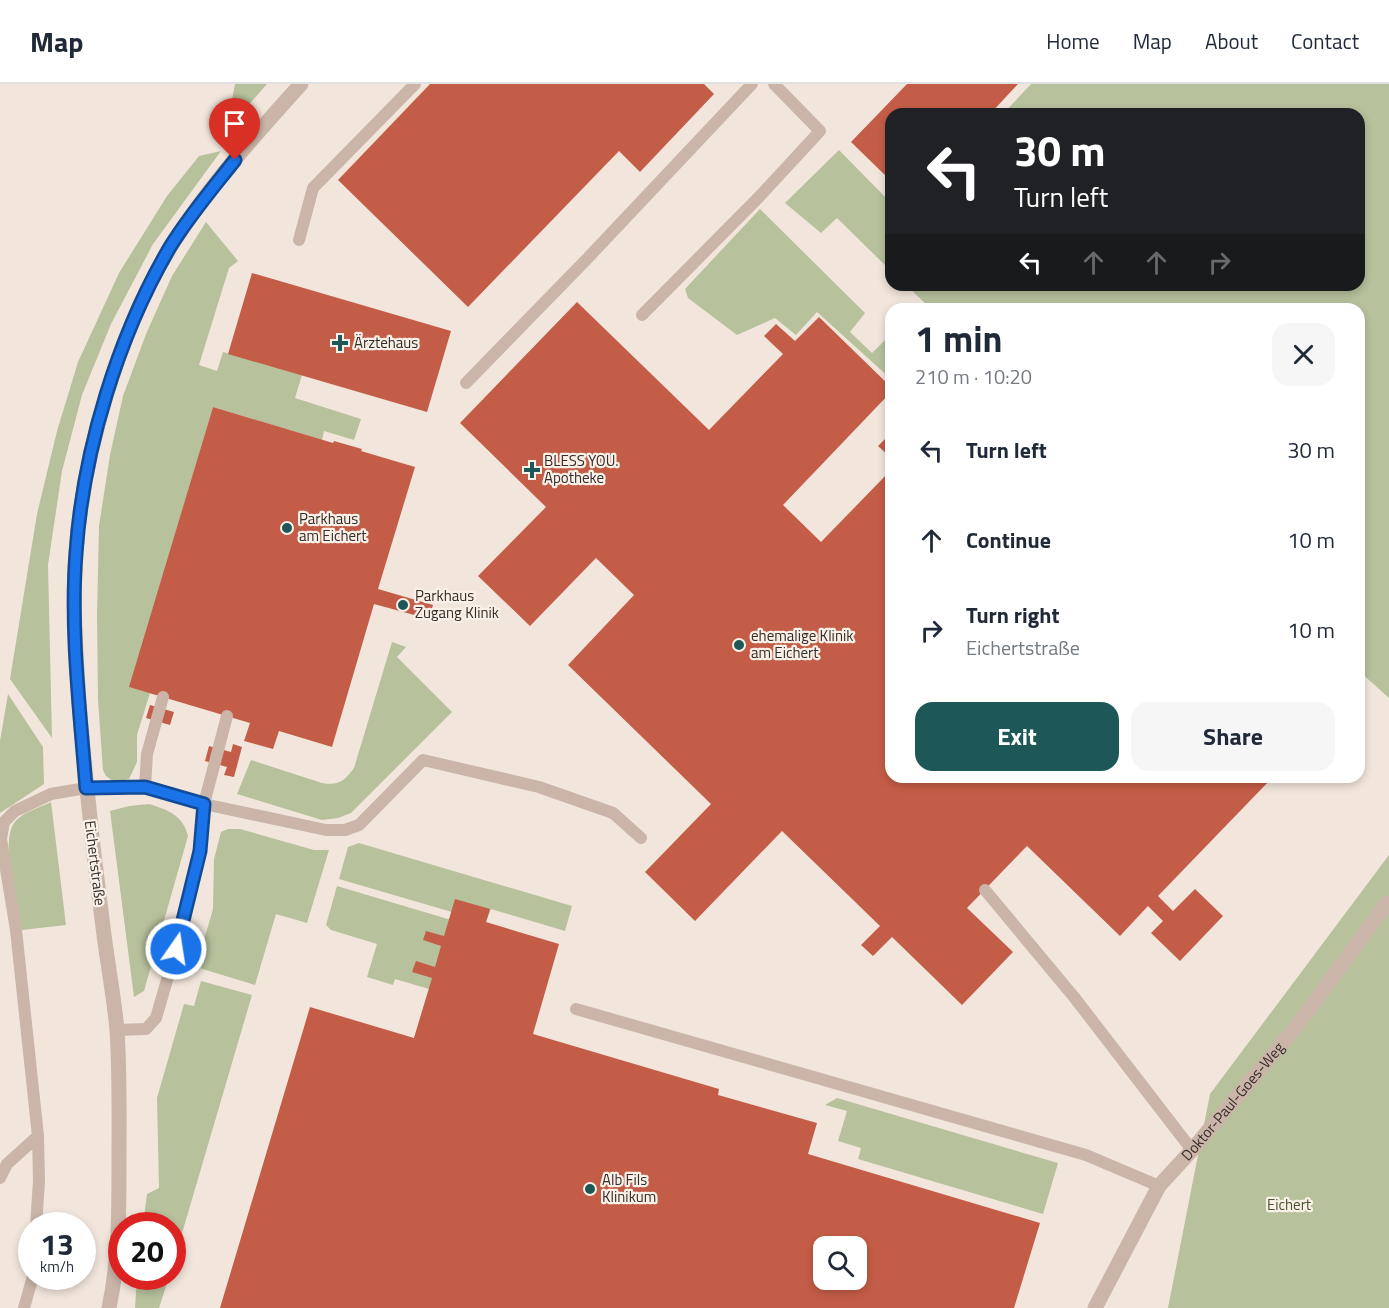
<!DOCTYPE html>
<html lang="en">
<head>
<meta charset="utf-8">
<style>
  body { margin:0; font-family:"Titillium Web",sans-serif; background:#f6f6f7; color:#1f2937; height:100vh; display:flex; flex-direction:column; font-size:22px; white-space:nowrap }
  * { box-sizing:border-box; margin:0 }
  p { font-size:20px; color:#747a83 }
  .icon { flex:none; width:33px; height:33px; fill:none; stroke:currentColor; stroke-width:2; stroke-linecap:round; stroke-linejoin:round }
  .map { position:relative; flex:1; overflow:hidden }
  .details { position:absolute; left:885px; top:219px; width:480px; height:480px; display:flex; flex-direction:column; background:#fff; border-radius:18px; box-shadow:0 3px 9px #0003 }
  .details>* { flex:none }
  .guide { position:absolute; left:885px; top:24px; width:480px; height:183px; border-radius:18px; box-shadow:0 3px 9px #0003; background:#202124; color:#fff; overflow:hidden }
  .buttons { position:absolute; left:813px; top:1152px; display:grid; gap:12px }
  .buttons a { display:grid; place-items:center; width:54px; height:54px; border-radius:12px; background:#fff; box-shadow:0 3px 9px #0003; font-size:30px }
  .speed { position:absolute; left:18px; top:1128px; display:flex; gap:12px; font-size:30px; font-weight:700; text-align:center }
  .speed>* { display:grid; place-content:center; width:78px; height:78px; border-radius:50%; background:#fff; box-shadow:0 3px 9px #0003; line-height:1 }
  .speed small { font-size:15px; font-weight:400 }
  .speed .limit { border:9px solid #d22; background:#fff; color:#111 }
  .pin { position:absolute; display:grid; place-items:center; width:51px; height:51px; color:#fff; margin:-62px -26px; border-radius:50% 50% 50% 0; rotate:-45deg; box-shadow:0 0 6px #0007 }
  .pin .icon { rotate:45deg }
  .me { position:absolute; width:66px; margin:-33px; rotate:13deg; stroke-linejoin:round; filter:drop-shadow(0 0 4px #0008) }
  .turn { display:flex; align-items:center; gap:21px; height:126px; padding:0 30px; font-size:27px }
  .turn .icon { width:78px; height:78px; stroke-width:2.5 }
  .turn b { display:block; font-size:42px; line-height:51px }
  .lanes { display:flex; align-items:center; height:57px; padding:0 30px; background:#0003; justify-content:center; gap:30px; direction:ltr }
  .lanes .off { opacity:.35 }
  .round { display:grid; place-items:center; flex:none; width:63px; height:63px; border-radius:18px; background:#f6f6f7 }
  .head { display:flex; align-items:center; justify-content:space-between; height:102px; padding:0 30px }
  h1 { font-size:36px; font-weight:700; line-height:45px }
  .cta { display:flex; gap:12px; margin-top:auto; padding:12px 30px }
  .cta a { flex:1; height:69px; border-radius:18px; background:#1e5757; color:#fff; font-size:24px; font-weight:700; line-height:69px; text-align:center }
  .cta a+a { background:#f6f6f7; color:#1f2937 }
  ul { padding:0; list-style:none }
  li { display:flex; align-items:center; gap:18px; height:90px; padding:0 30px }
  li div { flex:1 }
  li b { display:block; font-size:22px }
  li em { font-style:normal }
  header { display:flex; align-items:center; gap:36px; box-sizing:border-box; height:84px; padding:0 30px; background:#fff; border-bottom:2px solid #e0e1e3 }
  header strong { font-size:28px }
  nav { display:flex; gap:33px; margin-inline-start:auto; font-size:21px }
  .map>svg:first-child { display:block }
  .green { fill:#b7c19c }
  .building { fill:#c45d47; fill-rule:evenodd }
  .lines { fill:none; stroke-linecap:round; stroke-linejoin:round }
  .service { stroke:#cab5a8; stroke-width:12 }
  .minor { stroke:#cab5a8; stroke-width:15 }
  .tertiary { stroke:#cab5a8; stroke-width:15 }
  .route-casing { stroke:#114b97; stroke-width:15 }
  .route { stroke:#1a73e8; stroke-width:10 }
  .poi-dot { fill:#1e5757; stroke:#f9f0e8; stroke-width:2 }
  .labels { text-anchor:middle; stroke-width:4.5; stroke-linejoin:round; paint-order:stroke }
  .poi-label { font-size:15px; fill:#362c28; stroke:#f9f0e8; text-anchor:start }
  .street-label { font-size:15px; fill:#362c28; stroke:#f9f0e8 }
  .park-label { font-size:15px; fill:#48542c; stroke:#f9f0e8 }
</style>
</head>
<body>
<header>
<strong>Map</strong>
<nav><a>Home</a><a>Map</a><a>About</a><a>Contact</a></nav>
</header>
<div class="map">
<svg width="1389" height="1224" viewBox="0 0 1389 1224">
  <rect width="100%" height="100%" fill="#f2e6dc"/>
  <path class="green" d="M235,0h32l-30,34 -9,1z
    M1031,0h358v614l-30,-27v-362h-428l-25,-24h453v-171h-356z
    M839,66l52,53v68l-54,-53 -16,15 -36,-30z
    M221,67l-68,93 -42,80 -29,71 -20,76 -14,94 4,173 -42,-59 27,-165 20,-83 21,-69 41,-89 48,-77 32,-40z
    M760,125l105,104 -15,19 22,21 17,-17 2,3v40l-74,-67 -21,23 -21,-17 -38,17 -49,-37 -3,-9z
    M206,138l32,39 -9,7 -30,97 18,6 6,-19 79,23 -7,23 66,21 -7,21 -30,-9 -2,9 -109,-33 -83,280 20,6 -13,42v27l-8,17 -15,3 -8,-6 -3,-6 -5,-70 -1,-85 2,-89 11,-71 13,-59 23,-62 26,-58z
    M392,558l14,5 -9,10 55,55 -101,101 -13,5 -16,2 -85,-26 14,-34 71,23c17,3 22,-2 32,-15z
    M8,610l35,53 1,37 -44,29v-72z
    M51,718l15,123 -44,5c-4,-25 -22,-86 -8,-107 8,-11 25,-15 37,-21z
    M149,720c19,6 34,11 39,32l-44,155 -10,6 -24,-186 19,-5z
    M228,745h12l74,21h15l-22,73 -31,-9 -21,71 -59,-18 17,-58 1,-50 7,-27z
    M359,759l213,63 -7,25 -74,-22 -5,13 -147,-43 9,-32z
    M1389,771v453h-221l42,-214z
    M337,802l215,64 -138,88 15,-49 -34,-10 -2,6 -26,-8 10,-33 -46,-14 -5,-5z
    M201,897l51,14 -79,269 -1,-38 -29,-1 4,-31 12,-6 -2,-90 27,-94 10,2z
    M837,1014l221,65 -15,51 -185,-55 3,-11 -23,-7 9,-30 -22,-6z
    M137,1193h32l-10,31h-24z"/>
  <path class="building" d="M430,0h274l10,10 -74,78 -21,-21 -151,156 -130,-127z
    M907,0h111l-28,30h-99v67l-40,-39z
    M252,189l199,58 -24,81 -199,-58z
    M577,218l132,128 74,-76 -19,-18 12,-12 19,17 24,-24 72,70v5l-108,113 38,37 70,-72v307h382l-115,119 15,15 22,-22 28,27 -43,45 -29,-28 12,-12 -15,-15 -28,30 -93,-90 -60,62 46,44 -51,53 -70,-68 -19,19 -12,-11 19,-19 -98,-95 -87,90 -50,-49 66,-68 -143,-139 66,-70 -38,-37 -66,68 -52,-50 68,-69 -86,-84z
    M213,323l120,36 1,-2 28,8 -1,2 54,16 -37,122 55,16 -4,14 -55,-15 -42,143 -53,-16 -6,18 -29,-8 6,-18 -121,-36z
    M891,349v25l-13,-12z
    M150,621l24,7 -4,13 -24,-7z
    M233,660l9,3 -8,30 -10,-2 3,-8 -22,-6 4,-15 22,6z
    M455,815l35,10 -4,13 73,22 -26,90 186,55 -1,6 99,28 -9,31 232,69 -26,85h-794l90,-301 104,31 18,-60 -20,-6 4,-11 19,6 6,-21 -18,-6 3,-9 18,5zM824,1162h32v34h-32z"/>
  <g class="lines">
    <path class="service" d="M299,156l14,-52 102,-104
      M642,231l117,-118 61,-66 -46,-47
      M466,299l119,-122 167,-177
      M145,703l2,-33 16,-57
      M985,806l89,107 118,153
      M576,925l510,146 73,31
      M117,946l29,-1 10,-11 20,-69 24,-98 4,-47 23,-88
      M38,1052l-22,-206 -15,-91 3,-17 11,-11 36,-17 35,-6 59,-1 59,17 122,26h19l14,-5 64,-65 116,27 74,26 28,25
      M0,1094l7,-14 31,-28 1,45 -3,45
      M24,1224l9,-32"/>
    <path class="minor" id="s1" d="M1095,1224l64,-122 33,-36 104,-123 91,-124"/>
    <path class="tertiary" d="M109,1224c10,-47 10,-94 10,-142 0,-45 1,-91 -2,-136 -3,-34 -10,-69 -14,-103 -10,-75 -18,-150 -24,-225 -3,-50 -7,-100 -3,-149 7,-100 43,-222 95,-307 37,-59 84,-111 130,-162"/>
  </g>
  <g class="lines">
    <defs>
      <path id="route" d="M176,865l24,-98 4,-47 -59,-17 -59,1c-6,-78 -16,-157 -10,-235 7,-103 42,-217 94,-306 19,-31 43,-59 65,-87"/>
    </defs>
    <use href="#route" class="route-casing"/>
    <use href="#route" class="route"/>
  </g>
  <g class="poi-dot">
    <path d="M337 250h6v6h6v6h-6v6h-6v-6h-6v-6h6z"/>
    <path d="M529 377h6v6h6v6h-6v6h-6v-6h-6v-6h6z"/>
    <circle cx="287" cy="444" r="6"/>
    <circle cx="403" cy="521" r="6"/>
    <circle cx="739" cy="561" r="6"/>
    <circle cx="590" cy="1105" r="6"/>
  </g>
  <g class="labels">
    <g class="poi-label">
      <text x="354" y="264">Ärztehaus</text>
      <text x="544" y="382">BLESS YOU.<tspan x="544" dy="17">Apotheke</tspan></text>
      <text x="299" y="440">Parkhaus<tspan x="299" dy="17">am Eichert</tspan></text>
      <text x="415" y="517">Parkhaus<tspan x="415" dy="17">Zugang Klinik</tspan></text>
      <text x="751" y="557">ehemalige Klinik<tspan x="751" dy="17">am Eichert</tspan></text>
      <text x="602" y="1101">Alb Fils<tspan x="602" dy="17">Klinikum</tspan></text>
    </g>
    <g class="street-label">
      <text transform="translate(95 779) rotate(83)" y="5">Eichertstraße</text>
      <text dy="5" stroke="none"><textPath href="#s1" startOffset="250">Doktor-Paul-Goes-Weg</textPath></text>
    </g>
    <g class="park-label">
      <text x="1289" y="1126">Eichert</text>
    </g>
  </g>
</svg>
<div class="buttons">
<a><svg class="icon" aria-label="search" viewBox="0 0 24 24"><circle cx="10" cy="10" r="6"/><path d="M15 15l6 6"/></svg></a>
</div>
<div class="speed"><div>13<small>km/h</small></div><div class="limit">20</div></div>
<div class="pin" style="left:235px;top:76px;background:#d93025"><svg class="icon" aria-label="arrive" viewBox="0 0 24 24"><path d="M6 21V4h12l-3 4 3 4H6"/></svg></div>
<svg class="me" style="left:176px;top:865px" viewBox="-20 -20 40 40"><circle r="17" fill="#1a73e8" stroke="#fff" stroke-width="3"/><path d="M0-11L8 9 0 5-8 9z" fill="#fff"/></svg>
<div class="guide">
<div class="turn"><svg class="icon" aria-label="left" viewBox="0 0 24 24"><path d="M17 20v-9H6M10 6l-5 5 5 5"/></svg><div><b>30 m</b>Turn left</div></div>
<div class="lanes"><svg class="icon" aria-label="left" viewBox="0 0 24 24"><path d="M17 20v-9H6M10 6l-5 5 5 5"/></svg><svg class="icon off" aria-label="ahead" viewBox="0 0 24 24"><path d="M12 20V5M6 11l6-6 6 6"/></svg><svg class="icon off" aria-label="ahead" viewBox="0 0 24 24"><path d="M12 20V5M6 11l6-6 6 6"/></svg><svg class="icon off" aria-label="right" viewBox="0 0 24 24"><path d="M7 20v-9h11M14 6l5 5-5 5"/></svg></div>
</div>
<section class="details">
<div class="head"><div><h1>1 min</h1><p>210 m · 10:20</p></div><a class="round"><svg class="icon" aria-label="close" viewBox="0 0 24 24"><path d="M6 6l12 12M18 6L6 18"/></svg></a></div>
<ul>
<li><svg class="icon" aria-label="left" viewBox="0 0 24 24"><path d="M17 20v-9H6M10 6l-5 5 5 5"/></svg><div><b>Turn left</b></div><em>30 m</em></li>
<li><svg class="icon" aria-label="ahead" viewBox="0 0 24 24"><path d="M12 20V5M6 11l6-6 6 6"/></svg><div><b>Continue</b></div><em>10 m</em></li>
<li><svg class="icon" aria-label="right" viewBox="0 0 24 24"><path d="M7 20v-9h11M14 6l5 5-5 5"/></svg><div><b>Turn right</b><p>Eichertstraße</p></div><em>10 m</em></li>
</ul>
<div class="cta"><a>Exit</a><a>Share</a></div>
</section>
</div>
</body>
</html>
